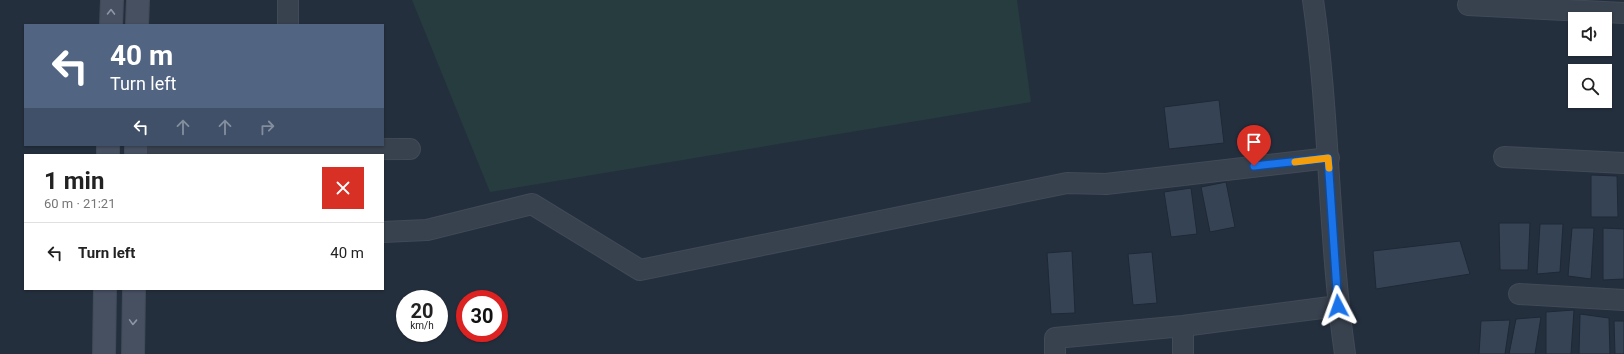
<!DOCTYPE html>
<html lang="en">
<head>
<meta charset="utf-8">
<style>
  body { margin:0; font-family:Roboto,sans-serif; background:#f2f2f2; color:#222; height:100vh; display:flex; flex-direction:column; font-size:15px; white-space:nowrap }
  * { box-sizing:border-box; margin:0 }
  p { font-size:13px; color:#767676 }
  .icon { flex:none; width:22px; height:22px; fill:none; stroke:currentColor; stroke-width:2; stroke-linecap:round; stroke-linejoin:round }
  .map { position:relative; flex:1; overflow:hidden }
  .sheet { position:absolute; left:24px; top:154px; width:360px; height:136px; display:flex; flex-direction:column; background:#fff; border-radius:0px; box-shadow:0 1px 3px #0004 }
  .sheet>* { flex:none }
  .guide { position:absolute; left:24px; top:24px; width:360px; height:122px; border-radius:0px; box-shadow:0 1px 3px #0004; background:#516482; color:#fff; overflow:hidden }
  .tools { position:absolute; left:1568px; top:12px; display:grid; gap:8px }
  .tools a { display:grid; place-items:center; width:44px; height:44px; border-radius:0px; background:#fff; box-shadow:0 1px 3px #0004; font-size:20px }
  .speed { position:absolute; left:396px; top:290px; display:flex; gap:8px; font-size:20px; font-weight:700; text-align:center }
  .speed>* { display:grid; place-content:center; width:52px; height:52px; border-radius:50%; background:#fff; box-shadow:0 1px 3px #0004; line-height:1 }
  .speed small { font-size:10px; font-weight:400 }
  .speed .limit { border:6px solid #d22; background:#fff; color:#111 }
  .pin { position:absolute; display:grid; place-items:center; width:34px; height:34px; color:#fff; margin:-41px -17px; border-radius:50% 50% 50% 0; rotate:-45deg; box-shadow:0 0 4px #0007 }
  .pin .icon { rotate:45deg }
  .me { position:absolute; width:44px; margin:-22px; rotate:356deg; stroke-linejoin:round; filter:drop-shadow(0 0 3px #0008) }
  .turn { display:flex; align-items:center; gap:14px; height:84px; padding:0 20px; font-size:18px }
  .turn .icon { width:52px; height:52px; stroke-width:2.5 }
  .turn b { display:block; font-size:28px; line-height:34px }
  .lanes { display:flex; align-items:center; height:38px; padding:0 20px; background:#0003; justify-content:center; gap:20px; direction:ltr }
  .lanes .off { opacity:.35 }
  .round { display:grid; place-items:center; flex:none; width:42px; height:42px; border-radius:0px; background:#f2f2f2 }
  .head { display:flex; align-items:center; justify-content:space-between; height:68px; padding:0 20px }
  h1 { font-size:24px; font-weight:700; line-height:30px }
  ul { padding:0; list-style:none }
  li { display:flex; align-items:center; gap:12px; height:60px; padding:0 20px; border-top:1px solid #e0e0e0 }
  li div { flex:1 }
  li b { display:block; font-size:15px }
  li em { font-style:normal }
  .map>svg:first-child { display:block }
  .green { fill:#263c3f }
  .building { fill:#364354; stroke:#1f2835 }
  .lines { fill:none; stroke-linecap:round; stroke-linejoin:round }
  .street-casing { stroke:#414a57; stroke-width:22 }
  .secondary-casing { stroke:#414a57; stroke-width:24 }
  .street { stroke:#38414e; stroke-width:20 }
  .secondary { stroke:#465061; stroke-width:22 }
  .oneway { stroke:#8e96a5 }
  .route-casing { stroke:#114b97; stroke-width:10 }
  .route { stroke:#1a73e8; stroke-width:7 }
  .slow { stroke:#f59e0b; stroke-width:7 }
</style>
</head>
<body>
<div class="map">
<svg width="1624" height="354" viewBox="0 0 1624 354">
  <rect width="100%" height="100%" fill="#242f3e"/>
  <path class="green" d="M412,0h605l14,102 -541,90z"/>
  <path class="building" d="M1219,100l5,43 -55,6 -5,-42z
    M1591,175l26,1 1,41h-27z
    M1226,182l9,45 -25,5 -9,-45z
    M1191,188l6,46 -26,3 -7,-45z
    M1499,223h31l-2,47h-28z
    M1540,224h23l-3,48 -23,2z
    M1572,228h22l-3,51 -23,-3z
    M1603,228l21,1v50l-21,1z
    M1460,241l10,33 -94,15 -3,-38z
    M1072,251l3,62 -24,1 -4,-61z
    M1152,252l5,51 -24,2 -5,-51z
    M1574,310l-3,44h-25v-42z
    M1580,314l29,4 1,36h-31z
    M1541,317l-6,37h-26l7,-35z
    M1510,320l-5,34h-26l2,-33z
    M1614,321h10v33h-9z"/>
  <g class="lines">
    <defs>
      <path id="street" d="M288,0v25
        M1313,0c17,117 15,237 32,354
        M1468,5l156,8
        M136,150l274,-1
        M1504,157l120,6
        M383,232l44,-2 105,-26 108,66 427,-87 39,1 223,-26
        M1519,294l105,6
        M1055,354v-16l128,-12 155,-20
        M1183,354v-28"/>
      <path id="secondary" d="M111,25l1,-25
        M137,25l1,-25
        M108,155v-10
        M136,155v-10
        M104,354l1,-65
        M133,354l1,-65"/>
    </defs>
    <use href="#street" class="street-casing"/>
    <use href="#secondary" class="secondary-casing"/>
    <use href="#street" class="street"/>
    <use href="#secondary" class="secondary"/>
  </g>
  <defs><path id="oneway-chevron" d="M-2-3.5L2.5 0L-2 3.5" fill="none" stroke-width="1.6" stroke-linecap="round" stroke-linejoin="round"/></defs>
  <g class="oneway">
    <use href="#oneway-chevron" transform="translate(111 12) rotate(-89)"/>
    <use href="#oneway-chevron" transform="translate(133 322) rotate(92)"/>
  </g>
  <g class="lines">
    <defs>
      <path id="route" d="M1254,166l74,-8 10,148"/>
    </defs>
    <use href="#route" class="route-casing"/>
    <use href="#route" class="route"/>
    <path class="slow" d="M1295,162l33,-4 1,10"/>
  </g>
</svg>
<div class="tools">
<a><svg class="icon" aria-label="sound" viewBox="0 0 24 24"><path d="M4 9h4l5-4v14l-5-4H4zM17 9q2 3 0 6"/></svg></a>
<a><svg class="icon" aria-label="search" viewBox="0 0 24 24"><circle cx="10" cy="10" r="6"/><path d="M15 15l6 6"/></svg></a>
</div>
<div class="speed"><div>20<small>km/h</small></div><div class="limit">30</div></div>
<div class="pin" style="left:1254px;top:166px;background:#d93025"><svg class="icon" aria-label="arrive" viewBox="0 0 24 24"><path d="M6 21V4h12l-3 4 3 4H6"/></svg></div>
<svg class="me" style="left:1338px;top:306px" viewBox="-20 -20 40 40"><path d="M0-17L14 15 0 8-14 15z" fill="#1a73e8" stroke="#fff" stroke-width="4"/></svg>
<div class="guide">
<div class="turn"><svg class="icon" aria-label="left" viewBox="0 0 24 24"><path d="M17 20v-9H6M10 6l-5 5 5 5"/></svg><div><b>40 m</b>Turn left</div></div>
<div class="lanes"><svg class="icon" aria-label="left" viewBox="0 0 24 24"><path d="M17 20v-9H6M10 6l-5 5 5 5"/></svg><svg class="icon off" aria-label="ahead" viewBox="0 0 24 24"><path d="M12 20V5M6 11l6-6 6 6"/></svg><svg class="icon off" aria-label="ahead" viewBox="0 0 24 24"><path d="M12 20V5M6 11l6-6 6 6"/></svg><svg class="icon off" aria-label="right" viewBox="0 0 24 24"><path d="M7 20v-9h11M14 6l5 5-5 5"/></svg></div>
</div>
<section class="sheet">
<div class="head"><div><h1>1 min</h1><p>60 m · 21:21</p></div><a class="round" style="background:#d93025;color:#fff"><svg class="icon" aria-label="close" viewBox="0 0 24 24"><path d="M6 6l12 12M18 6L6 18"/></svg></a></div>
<ul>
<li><svg class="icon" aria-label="left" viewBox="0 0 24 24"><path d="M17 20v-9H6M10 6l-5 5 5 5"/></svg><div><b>Turn left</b></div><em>40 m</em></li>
</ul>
</section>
</div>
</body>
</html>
